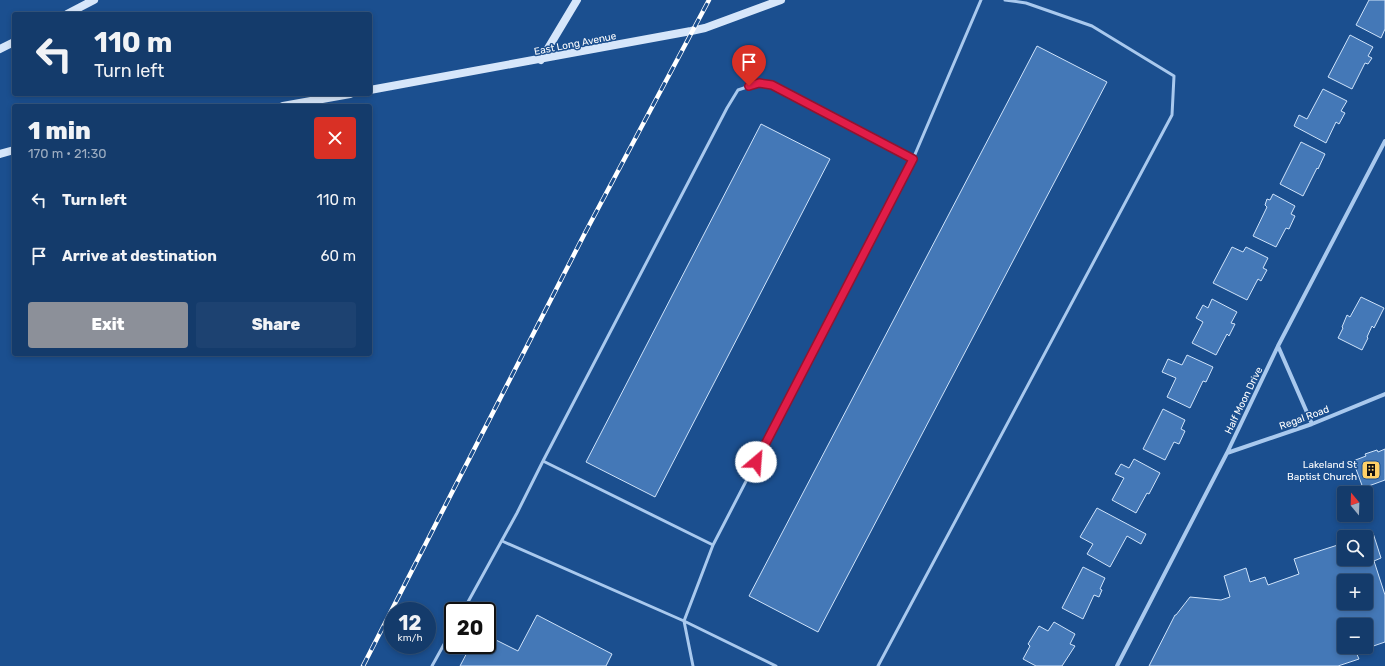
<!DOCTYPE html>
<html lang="en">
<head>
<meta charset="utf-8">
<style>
  body { margin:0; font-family:Rubik,sans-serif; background:#1d4271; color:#f1f3f6; height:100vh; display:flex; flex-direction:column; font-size:15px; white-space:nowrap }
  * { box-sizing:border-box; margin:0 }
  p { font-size:13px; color:#9dadc1 }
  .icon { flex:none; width:22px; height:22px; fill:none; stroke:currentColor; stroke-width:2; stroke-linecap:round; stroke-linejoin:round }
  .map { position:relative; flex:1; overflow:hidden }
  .drawer { position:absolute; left:12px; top:104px; width:360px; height:252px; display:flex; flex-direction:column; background:#143b6b; border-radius:4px; box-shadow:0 2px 6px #0003,0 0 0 1px #33557e }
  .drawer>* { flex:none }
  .guide { position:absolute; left:12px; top:12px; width:360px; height:84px; border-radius:4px; box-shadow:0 2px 6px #0003,0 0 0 1px #33557e; background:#143b6b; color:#f1f3f6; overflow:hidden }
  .needle { width:26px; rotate:341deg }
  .fabs { position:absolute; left:1337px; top:486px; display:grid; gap:8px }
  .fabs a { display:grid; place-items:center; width:36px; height:36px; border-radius:4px; background:#143b6b; box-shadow:0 2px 6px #0003,0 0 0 1px #33557e; font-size:20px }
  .speed { position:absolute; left:384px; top:602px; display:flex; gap:8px; font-size:20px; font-weight:700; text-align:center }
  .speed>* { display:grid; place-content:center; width:52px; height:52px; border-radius:50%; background:#143b6b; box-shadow:0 2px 6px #0003,0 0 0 1px #33557e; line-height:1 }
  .speed small { font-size:10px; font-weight:400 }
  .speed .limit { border:2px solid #111; border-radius:6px; background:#fff; color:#111 }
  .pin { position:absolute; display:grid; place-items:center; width:34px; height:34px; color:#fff; margin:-41px -17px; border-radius:50% 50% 50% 0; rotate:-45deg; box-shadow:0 0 4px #0007 }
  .pin .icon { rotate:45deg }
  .me { position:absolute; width:44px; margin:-22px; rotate:27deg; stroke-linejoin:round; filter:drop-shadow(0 0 3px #0008) }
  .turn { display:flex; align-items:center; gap:14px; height:84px; padding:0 16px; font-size:18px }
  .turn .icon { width:52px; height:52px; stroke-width:2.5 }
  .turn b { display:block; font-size:28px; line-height:34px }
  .round { display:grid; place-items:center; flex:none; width:42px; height:42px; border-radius:4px; background:#1d4271 }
  .summary { display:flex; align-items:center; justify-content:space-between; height:68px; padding:0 16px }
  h1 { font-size:24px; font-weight:800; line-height:30px }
  .primary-button { display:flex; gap:8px; margin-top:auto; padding:8px 16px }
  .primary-button a { flex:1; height:46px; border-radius:4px; background:#8c9099; color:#fff; font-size:16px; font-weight:800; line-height:46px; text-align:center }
  .primary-button a+a { background:#1d4271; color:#f1f3f6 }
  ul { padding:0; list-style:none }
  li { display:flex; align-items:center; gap:12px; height:56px; padding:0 16px }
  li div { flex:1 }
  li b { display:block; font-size:15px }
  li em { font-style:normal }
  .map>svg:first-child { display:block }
  .building { fill:#4478b7; stroke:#cfe3fa; fill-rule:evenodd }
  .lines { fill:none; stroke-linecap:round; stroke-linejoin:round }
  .lane { stroke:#a9c9ee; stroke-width:3 }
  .street { stroke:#a9c9ee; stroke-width:4 }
  .secondary { stroke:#d6e6fa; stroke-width:8 }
  .rail-casing { stroke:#fff; stroke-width:4.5 }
  .rail { stroke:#1b4f8f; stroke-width:3; stroke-dasharray:9; stroke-linecap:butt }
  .route-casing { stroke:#92132f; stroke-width:10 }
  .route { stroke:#e11d48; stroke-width:7 }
  .labels { text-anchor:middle; stroke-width:3; stroke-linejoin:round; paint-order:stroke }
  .street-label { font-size:10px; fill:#fff; stroke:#1b4f8f }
  .poi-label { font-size:10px; fill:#fff; stroke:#1b4f8f; text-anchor:end }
</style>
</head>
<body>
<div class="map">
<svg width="1385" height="666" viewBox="0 0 1385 666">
  <rect width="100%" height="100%" fill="#1b4f8f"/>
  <path class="building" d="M1369,0h16v29l-4,9 -25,-13z
    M1350,35l23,12 -5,9 4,2 -4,6 -3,-1 -13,26 -24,-12z
    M1037,46l70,36 -289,550 -69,-36z
    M1323,89l24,12 -6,10 4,2 -6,11 -3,-2 -10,21 -32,-17 5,-11 8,4z
    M761,124l69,35 -175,338 -69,-35z
    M1301,142l24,12 -7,15 -1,-1 -14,28 -23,-12z
    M1273,194l22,12 -4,8 4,2 -6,13 -3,-1 -10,19 -23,-11 14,-29 -2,-2 2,-6 3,1z
    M1232,247l11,5 3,-5 22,11 -5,10 4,2 -6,11 -3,-2 -11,21 -34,-17z
    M1361,297l23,11 -10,20 -2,-2 -5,11 1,1 -6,12 -24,-12 5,-10 -1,-1 5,-12 3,2z
    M1212,299l25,13 -6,11 4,1 -6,12 -2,-2 -11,21 -24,-12 11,-21 -7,-4 7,-13 5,3z
    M1187,355l26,12 -7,15 -3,-1 -13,27 -23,-11 9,-19 -14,-6 6,-13 14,6z
    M1163,409l22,11 -4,9 4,2 -6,13 -5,-2 -9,18 -22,-11z
    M1385,449v31l-22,8 -10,-27 13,-5 -1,-2 12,-4 1,2z
    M1134,459l26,14 -11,21 -2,-1 -11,20 -24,-13 12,-22 -9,-4 6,-10 8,4z
    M1097,508l49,26 -5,10 -14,-8 -17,31 -23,-13 6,-10 -13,-7z
    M1373,533l8,25 -7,3 11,34v47l-29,10 3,7 -21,7h-189l26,-51h1l14,-18 31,3 9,-3 -6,-21 22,-8 4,14 15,-5 3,8 31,-11 -5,-15 50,-16v16h22v-22h-6zM1344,581h22v22h-22zM1344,625h22v22h-22z
    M1083,567l22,11 -5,11 2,1 -3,7 -5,-2 -11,24 -21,-11z
    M537,615l75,39 -6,12h-146l11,-21h16v-6l7,4 2,-3 22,11z
    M1054,622l21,12 -5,10 5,2 -13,20h-26l-13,-7 7,-13 -2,-2 11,-18 9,5z"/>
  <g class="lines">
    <path class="lane" d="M543,461l170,84
      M502,541l182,80 92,45
      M463,611l54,-98 26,-52 184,-353 11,-18 21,-7 13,2 141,74
      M432,666l21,-38
      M693,666l-9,-45 29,-76 200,-386 68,-159
      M878,666l294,-551 2,-39 -82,-50 -66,-23 -21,-3"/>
    <path class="street" d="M1278,346l34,78
      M1227,453l85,-29 73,-30
      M1117,666l110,-213 51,-107 107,-205"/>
    <path class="secondary" d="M67,14l27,-14
      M0,49l14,-7
      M541,60l36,-60
      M370,90l321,-59 14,-3 76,-28
      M283,106l67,-12
      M0,154l14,-4"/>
    <defs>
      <path id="rail" d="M363,666l222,-433 124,-233"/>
    </defs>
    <use href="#rail" class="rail-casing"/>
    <use href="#rail" class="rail"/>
  </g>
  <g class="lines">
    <defs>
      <path id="route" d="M749,86l10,-3 13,2 141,74 -157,303"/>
    </defs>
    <use href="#route" class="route-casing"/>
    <use href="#route" class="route"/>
  </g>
  <defs>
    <symbol id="building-square" viewBox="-11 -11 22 22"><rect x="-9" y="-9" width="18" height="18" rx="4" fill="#ffd166" stroke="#1b4f8f"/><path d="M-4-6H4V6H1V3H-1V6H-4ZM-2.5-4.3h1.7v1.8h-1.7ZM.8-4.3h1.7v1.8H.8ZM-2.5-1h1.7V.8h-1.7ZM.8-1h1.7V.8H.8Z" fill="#111"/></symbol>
  </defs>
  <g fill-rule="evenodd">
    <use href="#building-square" x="1360" y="459" width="22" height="22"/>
  </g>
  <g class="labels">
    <g class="street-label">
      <text transform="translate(575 43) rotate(-11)" y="4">East Long Avenue</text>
      <text transform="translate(1243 400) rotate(-64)" y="4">Half Moon Drive</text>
      <text transform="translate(1304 417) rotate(-20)" y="4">Regal Road</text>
    </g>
    <g class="poi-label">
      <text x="1357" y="468">Lakeland St<tspan x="1357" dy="12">Baptist Church</tspan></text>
    </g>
  </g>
</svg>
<div class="fabs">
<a><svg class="needle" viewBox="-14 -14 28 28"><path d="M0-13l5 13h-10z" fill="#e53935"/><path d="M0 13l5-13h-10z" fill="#9dadc1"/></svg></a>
<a><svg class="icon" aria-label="search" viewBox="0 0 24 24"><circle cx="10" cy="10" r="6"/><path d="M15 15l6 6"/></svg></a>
<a>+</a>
<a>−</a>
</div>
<div class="speed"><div>12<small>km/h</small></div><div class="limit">20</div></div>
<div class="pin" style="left:749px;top:86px;background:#d93025"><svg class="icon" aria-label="arrive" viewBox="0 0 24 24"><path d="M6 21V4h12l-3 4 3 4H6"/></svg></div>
<svg class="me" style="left:756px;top:462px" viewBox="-20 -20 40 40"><circle r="19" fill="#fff"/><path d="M0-13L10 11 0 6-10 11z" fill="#e11d48"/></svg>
<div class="guide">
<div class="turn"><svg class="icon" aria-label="left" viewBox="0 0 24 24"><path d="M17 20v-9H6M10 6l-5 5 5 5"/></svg><div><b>110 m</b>Turn left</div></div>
</div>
<section class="drawer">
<div class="summary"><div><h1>1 min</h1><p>170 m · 21:30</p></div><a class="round" style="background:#d93025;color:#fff"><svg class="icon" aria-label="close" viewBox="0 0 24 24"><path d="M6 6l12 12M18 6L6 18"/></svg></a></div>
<ul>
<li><svg class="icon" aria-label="left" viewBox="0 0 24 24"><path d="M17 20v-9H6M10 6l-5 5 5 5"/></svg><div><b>Turn left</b></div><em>110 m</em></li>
<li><svg class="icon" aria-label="arrive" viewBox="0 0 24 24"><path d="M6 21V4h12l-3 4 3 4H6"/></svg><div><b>Arrive at destination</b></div><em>60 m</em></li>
</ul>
<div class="primary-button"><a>Exit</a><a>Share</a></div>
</section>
</div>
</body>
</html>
